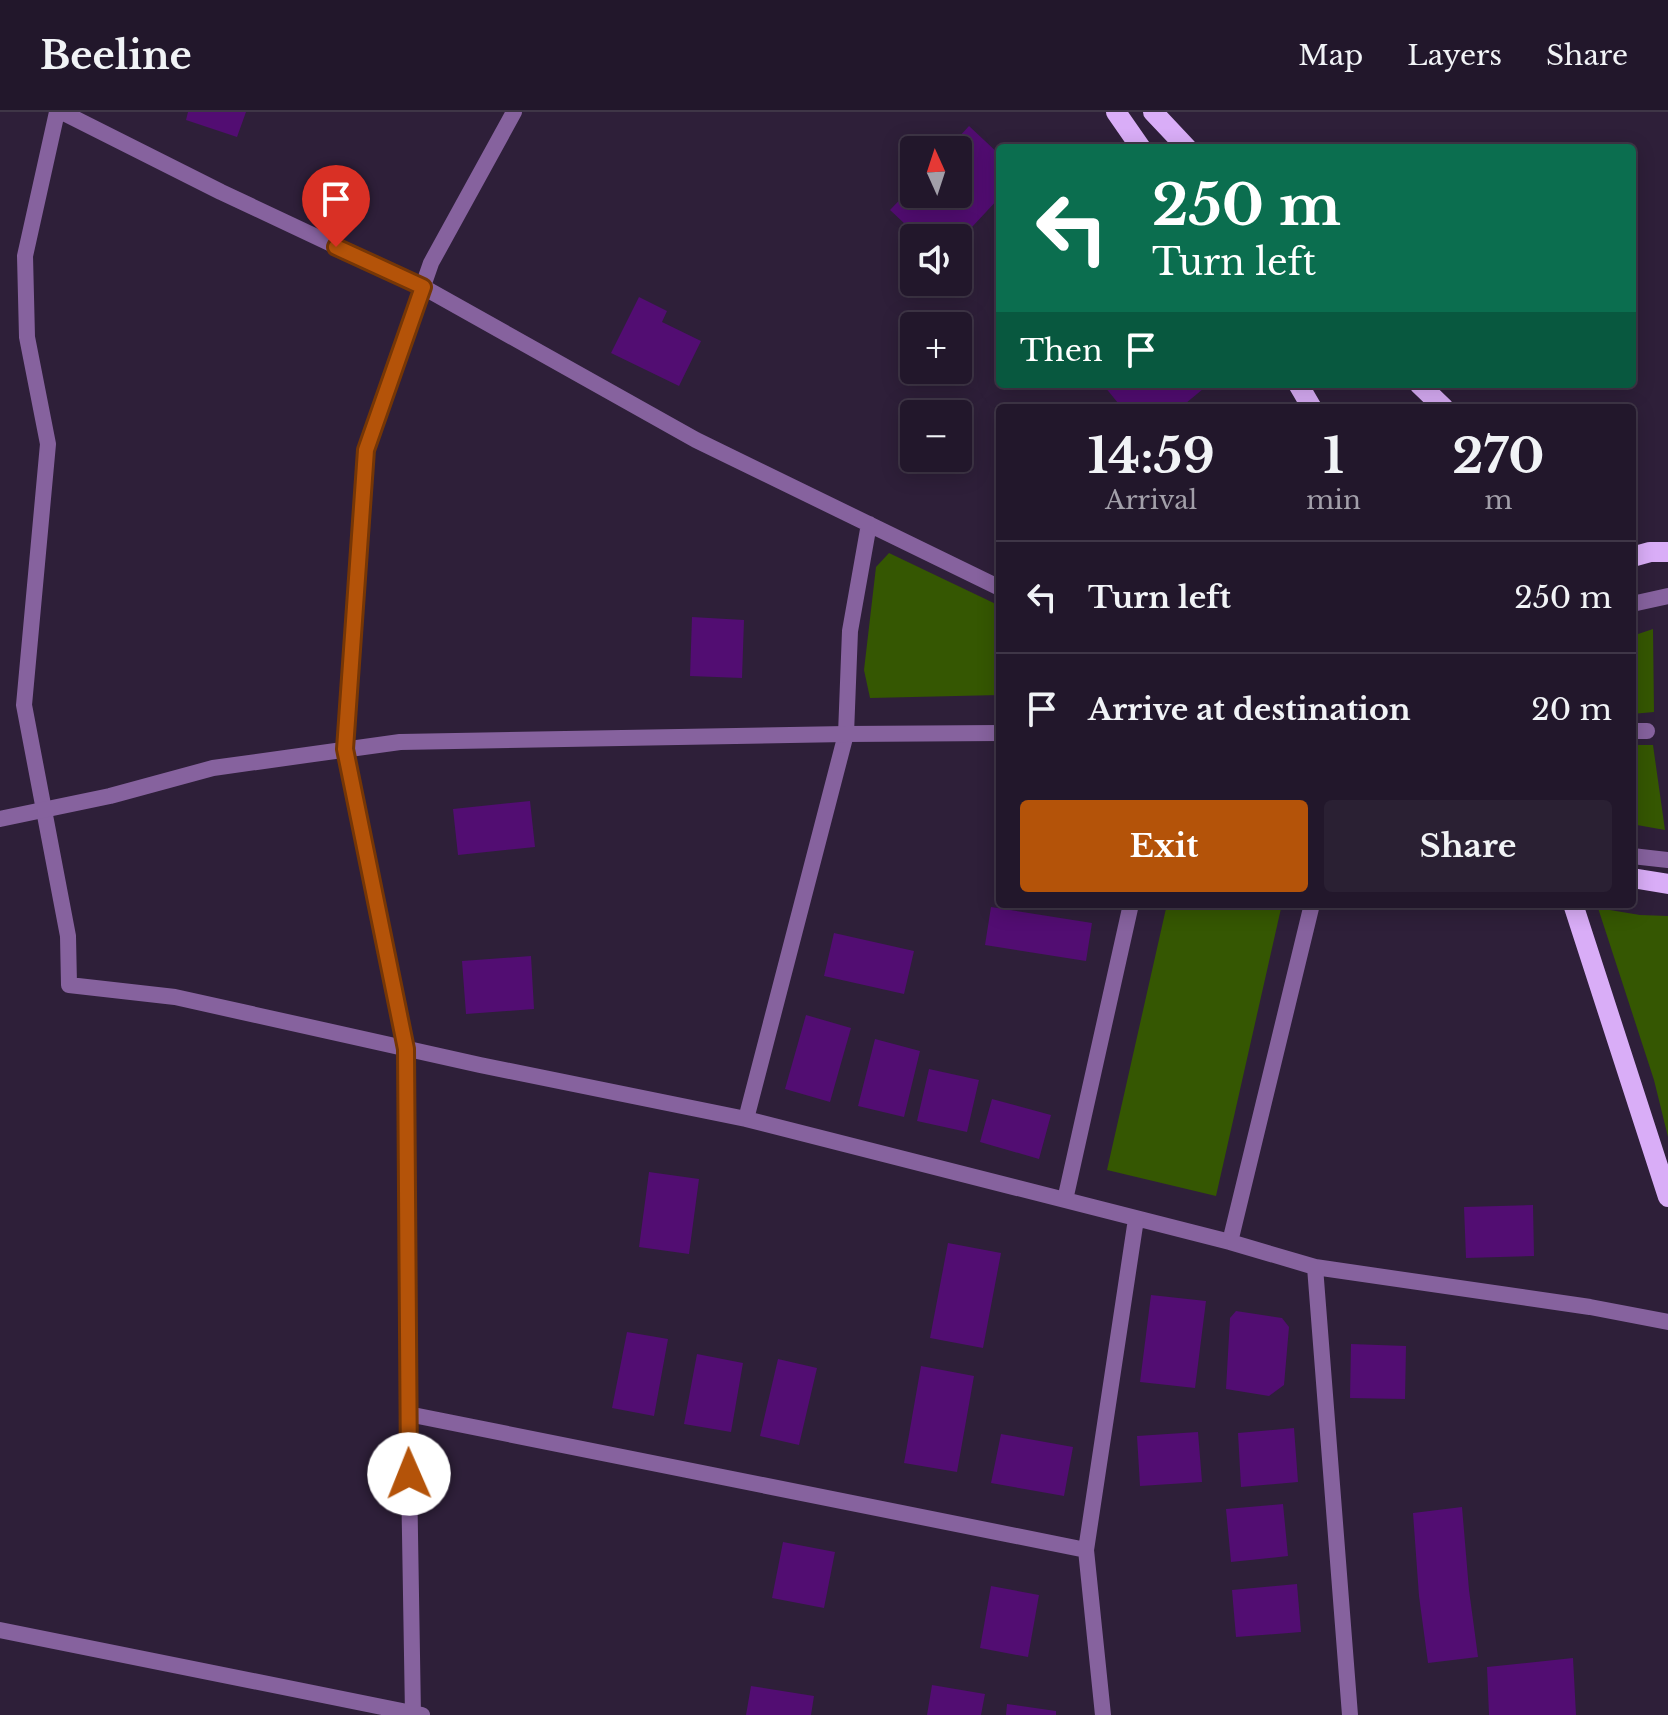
<!DOCTYPE html>
<html lang="en">
<head>
<meta charset="utf-8">
<style>
  body { margin:0; font-family:"Libre Baskerville",serif; background:#2a2033; color:#f1f3f6; height:100vh; display:flex; flex-direction:column; font-size:30px; white-space:nowrap }
  * { box-sizing:border-box; margin:0 }
  p { font-size:26px; color:#a29fa9 }
  .icon { flex:none; width:44px; height:44px; fill:none; stroke:currentColor; stroke-width:2; stroke-linecap:round; stroke-linejoin:round }
  .map { position:relative; flex:1; overflow:hidden }
  .drawer { position:absolute; left:996px; top:292px; width:640px; height:504px; display:flex; flex-direction:column; background:#22172b; border-radius:8px; box-shadow:0 4px 20px #0003,0 0 0 2px #3f3647 }
  .drawer>* { flex:none }
  .banner { position:absolute; left:996px; top:32px; width:640px; height:244px; border-radius:8px; box-shadow:0 4px 20px #0003,0 0 0 2px #3f3647; background:#0b6e4f; color:#fff; overflow:hidden }
  .needle { width:52px; rotate:357deg }
  .fabs { position:absolute; left:900px; top:24px; display:grid; gap:16px }
  .fabs a { display:grid; place-items:center; width:72px; height:72px; border-radius:8px; background:#22172b; box-shadow:0 4px 20px #0003,0 0 0 2px #3f3647; font-size:40px }
  .pin { position:absolute; display:grid; place-items:center; width:68px; height:68px; color:#fff; margin:-82px -34px; border-radius:50% 50% 50% 0; rotate:-45deg; box-shadow:0 0 8px #0007 }
  .pin .icon { rotate:45deg }
  .me { position:absolute; width:88px; margin:-44px; rotate:359deg; stroke-linejoin:round; filter:drop-shadow(0 0 6px #0008) }
  .turn { display:flex; align-items:center; gap:28px; height:168px; padding:0 24px; font-size:36px }
  .turn .icon { width:104px; height:104px; stroke-width:2.5 }
  .turn b { display:block; font-size:56px; line-height:68px }
  .then { display:flex; align-items:center; height:76px; padding:0 24px; background:#0003; gap:16px; font-size:30px }
  .eta { display:flex; justify-content:space-evenly; align-items:center; height:136px; text-align:center }
  .eta b { font-size:48px; font-weight:700; line-height:56px }
  .button { display:flex; gap:16px; margin-top:auto; padding:16px 24px }
  .button a { flex:1; height:92px; border-radius:8px; background:#b45309; color:#fff; font-size:32px; font-weight:700; line-height:92px; text-align:center }
  .button a+a { background:#2a2033; color:#f1f3f6 }
  ul { padding:0; list-style:none }
  li { display:flex; align-items:center; gap:24px; height:112px; padding:0 24px; border-top:2px solid #3f3647 }
  li div { flex:1 }
  li b { display:block; font-size:30px }
  li em { font-style:normal }
  header { display:flex; align-items:center; gap:48px; box-sizing:border-box; height:112px; padding:0 40px; background:#22172b; border-bottom:2px solid #3f3647 }
  header strong { font-size:38px }
  nav { display:flex; gap:44px; margin-inline-start:auto; font-size:28px }
  .map>svg:first-child { display:block }
  .green { fill:#355702 }
  .building { fill:#520d72 }
  .lines { fill:none; stroke-linecap:round; stroke-linejoin:round }
  .pedestrian { stroke:#86629e; stroke-width:16 }
  .minor { stroke:#86629e; stroke-width:16 }
  .tertiary { stroke:#86629e; stroke-width:16 }
  .primary { stroke:#d9adf7; stroke-width:20 }
  .route-casing { stroke:#753606; stroke-width:20 }
  .route { stroke:#b45309; stroke-width:14 }
</style>
</head>
<body>
<header>
<strong>Beeline</strong>
<nav><a>Map</a><a>Layers</a><a>Share</a></nav>
</header>
<div class="map">
<svg width="1668" height="1603" viewBox="0 0 1668 1603">
  <rect width="100%" height="100%" fill="#2e1f39"/>
  <path class="green" d="M889,441l111,53v89l-130,3 -6,-28 12,-103z
    M1653,517l1,83 -22,2v-78z
    M1632,633h21l12,85 -28,-5 -5,-3z
    M1167,792h115l-66,292 -109,-26z
    M1598,796l42,7 28,1v221l-14,-57z"/>
  <path class="building" d="M188,0h58l-9,25 -51,-17z
    M969,14l31,29v42l-42,45v-4h-38l-30,-28 24,-25v9h44v-44h-11z
    M639,185l28,14 -5,11 39,19 -22,45 -68,-33z
    M1109,272h100l-29,24h-58l-17,-21z
    M692,505l52,3 -2,58 -52,-2z
    M530,689l5,46 -77,8 -5,-46z
    M991,795l101,16 -6,38 -101,-16z
    M834,821l80,18 -10,43 -80,-18z
    M531,844l3,53 -68,5 -4,-53z
    M806,903l45,13 -21,74 -45,-13z
    M875,927l45,12 -16,66 -46,-11z
    M929,957l50,11 -12,52 -50,-11z
    M992,987l59,16 -12,44 -59,-17z
    M649,1060l50,7 -10,75 -50,-7z
    M1533,1093l1,51 -68,2 -2,-51z
    M948,1131l53,10 -18,95 -53,-10z
    M1151,1183l55,6 -11,87 -55,-6z
    M1236,1199l46,7 7,9 -5,58 -15,11 -43,-7 4,-71z
    M627,1220l41,7 -14,77 -42,-8z
    M1351,1232l55,2 -1,53 -55,-1z
    M697,1242l46,9 -12,69 -47,-8z
    M778,1247l39,9 -18,77 -39,-9z
    M921,1254l53,10 -17,96 -53,-9z
    M1294,1316l4,54 -57,5 -3,-54z
    M1198,1320l4,50 -62,4 -3,-50z
    M1001,1322l72,13 -9,49 -73,-13z
    M1283,1392l5,52 -57,6 -5,-53z
    M1462,1395l7,83 9,67 -50,6 -9,-67 -6,-83z
    M783,1430l52,10 -11,56 -52,-10z
    M1297,1472l4,48 -65,5 -4,-47z
    M991,1474l48,9 -11,62 -48,-9z
    M1573,1546l3,57h-87l-2,-48z
    M932,1573l53,9 -4,21h-54z
    M751,1574l63,10 -3,19h-65z
    M1007,1592l49,7v4h-50z"/>
  <g class="lines">
    <path class="pedestrian" d="M1632,492l36,-8
      M1632,619h15
      M1632,744l36,4"/>
    <path class="minor" d="M57,0l-32,144 2,81 21,107 -24,261 44,231 1,49 106,12 305,68 266,54 484,123 85,25 275,40 78,15
      M62,0l159,80 202,95 273,153 304,148
      M746,1007l100,-385 4,-103 19,-107
      M1065,1088l66,-296
      M1230,1130l82,-338
      M1315,1155l35,448
      M408,1302l678,136
      M0,1518l422,85
      M413,1603l-5,-301 -2,-365 -61,-300 21,-299 65,-187 83,-151
      M1103,1603l-17,-165 50,-331"/>
    <path class="tertiary" d="M0,707l110,-23 103,-28 187,-26 446,-8 154,-1"/>
    <path class="primary" d="M1116,0l25,36
      M1153,0l34,36
      M1298,272l14,24
      M1419,272l25,24
      M1632,445l18,-5h18
      M1632,766l36,6
      M1573,792l95,293"/>
  </g>
  <g class="lines">
    <defs>
      <path id="route" d="M336,135l87,40 -57,163 -21,299 61,300 3,425"/>
    </defs>
    <use href="#route" class="route-casing"/>
    <use href="#route" class="route"/>
  </g>
</svg>
<div class="fabs">
<a><svg class="needle" viewBox="-14 -14 28 28"><path d="M0-13l5 13h-10z" fill="#e53935"/><path d="M0 13l5-13h-10z" fill="#a29fa9"/></svg></a>
<a><svg class="icon" aria-label="sound" viewBox="0 0 24 24"><path d="M4 9h4l5-4v14l-5-4H4zM17 9q2 3 0 6"/></svg></a>
<a>+</a>
<a>−</a>
</div>
<div class="pin" style="left:336px;top:135px;background:#d93025"><svg class="icon" aria-label="arrive" viewBox="0 0 24 24"><path d="M6 21V4h12l-3 4 3 4H6"/></svg></div>
<svg class="me" style="left:409px;top:1362px" viewBox="-20 -20 40 40"><circle r="19" fill="#fff"/><path d="M0-13L10 11 0 6-10 11z" fill="#b45309"/></svg>
<div class="banner">
<div class="turn"><svg class="icon" aria-label="left" viewBox="0 0 24 24"><path d="M17 20v-9H6M10 6l-5 5 5 5"/></svg><div><b>250 m</b>Turn left</div></div>
<div class="then">Then<svg class="icon" aria-label="arrive" viewBox="0 0 24 24"><path d="M6 21V4h12l-3 4 3 4H6"/></svg></div>
</div>
<section class="drawer">
<div class="eta">
<div><b>14:59</b><p>Arrival</p></div>
<div><b>1</b><p>min</p></div>
<div><b>270</b><p>m</p></div>
</div>
<ul>
<li><svg class="icon" aria-label="left" viewBox="0 0 24 24"><path d="M17 20v-9H6M10 6l-5 5 5 5"/></svg><div><b>Turn left</b></div><em>250 m</em></li>
<li><svg class="icon" aria-label="arrive" viewBox="0 0 24 24"><path d="M6 21V4h12l-3 4 3 4H6"/></svg><div><b>Arrive at destination</b></div><em>20 m</em></li>
</ul>
<div class="button"><a>Exit</a><a>Share</a></div>
</section>
</div>
</body>
</html>
